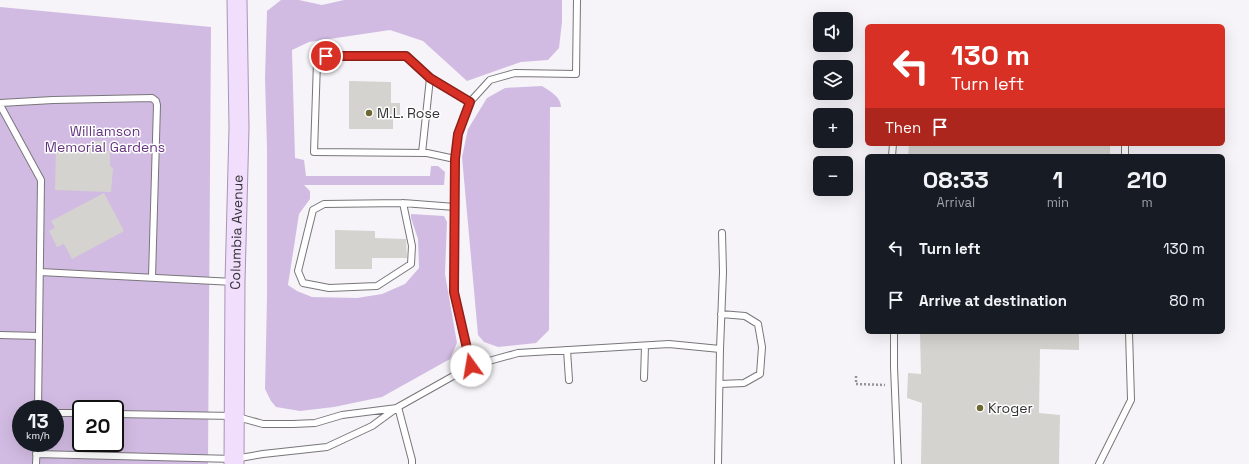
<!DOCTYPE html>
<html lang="en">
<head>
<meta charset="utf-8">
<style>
  body { margin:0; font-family:"Space Grotesk",sans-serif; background:#242831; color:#f1f3f6; height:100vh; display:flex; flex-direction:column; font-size:15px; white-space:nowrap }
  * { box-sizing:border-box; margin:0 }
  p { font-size:13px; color:#9ea1a6 }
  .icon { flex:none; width:22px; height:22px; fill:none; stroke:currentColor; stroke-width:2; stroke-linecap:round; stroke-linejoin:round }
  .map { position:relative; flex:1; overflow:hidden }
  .sheet { position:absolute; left:865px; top:154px; width:360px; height:180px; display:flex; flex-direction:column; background:#171b24; border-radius:6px; box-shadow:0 4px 16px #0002 }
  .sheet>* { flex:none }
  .hud { position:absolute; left:865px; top:24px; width:360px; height:122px; border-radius:6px; box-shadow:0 4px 16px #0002; background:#d93025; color:#fff; overflow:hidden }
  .fabs { position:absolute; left:813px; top:12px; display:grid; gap:8px }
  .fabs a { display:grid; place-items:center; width:40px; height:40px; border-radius:6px; background:#171b24; box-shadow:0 4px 16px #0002; font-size:20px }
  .speed { position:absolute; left:12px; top:400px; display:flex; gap:8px; font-size:20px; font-weight:700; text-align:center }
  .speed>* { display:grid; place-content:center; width:52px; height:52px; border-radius:50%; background:#171b24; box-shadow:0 4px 16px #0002; line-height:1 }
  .speed small { font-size:10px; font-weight:400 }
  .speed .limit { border:2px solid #111; border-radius:6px; background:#fff; color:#111 }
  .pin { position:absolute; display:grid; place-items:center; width:34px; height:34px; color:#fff; margin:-17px; border:2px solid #fff; border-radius:50%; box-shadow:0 1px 4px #0007 }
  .me { position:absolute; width:44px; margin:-22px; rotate:347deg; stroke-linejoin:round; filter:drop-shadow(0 0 3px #0008) }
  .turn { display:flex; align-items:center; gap:14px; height:84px; padding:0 20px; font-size:18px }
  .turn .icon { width:52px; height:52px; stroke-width:2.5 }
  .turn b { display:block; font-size:28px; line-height:34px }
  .then { display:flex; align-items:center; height:38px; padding:0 20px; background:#0003; gap:8px; font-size:15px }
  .eta { display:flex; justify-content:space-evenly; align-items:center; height:68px; text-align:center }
  .eta b { font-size:24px; font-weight:600; line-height:28px }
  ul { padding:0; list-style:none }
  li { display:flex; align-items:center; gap:12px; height:52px; padding:0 20px }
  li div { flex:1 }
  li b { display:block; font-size:15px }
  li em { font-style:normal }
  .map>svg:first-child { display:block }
  .green { fill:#d2bbe2; fill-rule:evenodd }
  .building { fill:#d4d3cf }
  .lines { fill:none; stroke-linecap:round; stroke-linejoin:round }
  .service-casing { stroke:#78767a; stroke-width:8 }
  .primary-casing { stroke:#a894b5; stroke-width:21 }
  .path { stroke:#959396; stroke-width:2.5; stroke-dasharray:2 2; stroke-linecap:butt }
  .service { stroke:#fff; stroke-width:6 }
  .primary { stroke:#f0defc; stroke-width:19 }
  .route-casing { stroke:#8d1f18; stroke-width:10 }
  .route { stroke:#d93025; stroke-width:7 }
  .poi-dot { fill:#6e6834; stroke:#fff; stroke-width:1.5 }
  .labels { text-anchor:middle; stroke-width:3; stroke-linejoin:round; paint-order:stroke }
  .poi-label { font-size:14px; fill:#343335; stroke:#fff; text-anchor:start }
  .park-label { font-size:14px; fill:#653580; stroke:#fff }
  .street-label { font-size:14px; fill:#343335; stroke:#fff }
</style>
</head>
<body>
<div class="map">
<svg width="1249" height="464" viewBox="0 0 1249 464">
  <rect width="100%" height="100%" fill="#f6f4f8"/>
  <path class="green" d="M281,0h18l23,5 22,-5h218v22l-3,26 -11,12 -27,2 -54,19 -44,-40 -33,-11 -81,12 -17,8 3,108 9,2 2,16h124l1,-10h7l7,6 -1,13h-140l6,6v8l-11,15 -11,71 9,6 15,6 45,1 25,-4 23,-10 14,-16 -1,-29 -7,-21v-4l33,2 3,6 -2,52 12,69 -7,16 -68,38 -48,10 -34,4 -24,-4 -5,-6 -6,-12 2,-91v-149l-2,-71 2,-67z
    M0,7l211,20 -3,437h-208zM21,409h34v34h-34zM81,409h34v34h-34z
    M542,86c8,5 19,11 19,21h-11l-1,223 -13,13 -38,4 -14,-5 -6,-7 -16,-178 6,-28 19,-31 18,-10z"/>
  <path class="building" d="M349,81l42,1v21h9v12h-7v14h-44z
    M95,141h12v10h3v15l3,2 -2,24 -56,-2 1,-40 12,1v-7l27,1z
    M909,144h201v12h-202z
    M104,193l20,38 -52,28 -8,-15 -7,3 -8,-16 6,-3 -4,-7z
    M335,230l40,1v7l31,1 1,19h-35v11h-37z
    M920,332h159v18l-39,-1 -1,64 21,2 -1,49h-138l1,-61 -15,-5 1,-25 13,1z"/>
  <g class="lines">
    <defs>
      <path id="service" d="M0,103l53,-3 99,-2 4,3 1,4 -5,172
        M0,105l41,75 -3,229
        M1125,144v12
        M422,153l8,-75
        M892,156l1,-12
        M455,159l-28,-6 -113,-1 3,-90 9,-6h80l24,22 40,24
        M403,203l9,43 -1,18 -34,22 -48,2 -26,-5 -5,-12 15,-61 11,-6 79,-1 52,4
        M40,272l194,10
        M894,332v35l4,97
        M0,335l39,1
        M720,349l3,-77 -1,-39
        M567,350l2,30
        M471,366l-17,-74 1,-133 3,-25 12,-32 20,-22 25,-7 61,1 1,-74
        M644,378l1,-32
        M720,384l24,-1 16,-9 2,-27 -4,-23 -13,-8 -24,-2
        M398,407l14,53v4
        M55,413h26
        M115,414l119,2 29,8h30l22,-1 27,-8 55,-7
        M36,454l198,5 29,-5 64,-7 45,-21 26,-19 73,-41 47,-13 151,-9 51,5 -2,115
        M36,464l1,-21
        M1099,464l32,-64 -2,-68"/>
      <g id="primary">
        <path id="s1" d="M234,464l1,-182 4,-154 -2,-128"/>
      </g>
    </defs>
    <use href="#service" class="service-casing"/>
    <use href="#primary" class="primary-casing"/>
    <path class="path" d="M856,376v8l29,1"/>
    <use href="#service" class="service"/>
    <use href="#primary" class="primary"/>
  </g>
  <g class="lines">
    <defs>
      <path id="route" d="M326,56h80l24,22 40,24 -12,32 -3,25 -1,133 17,74"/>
    </defs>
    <use href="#route" class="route-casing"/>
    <use href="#route" class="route"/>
  </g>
  <g class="poi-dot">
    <circle cx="369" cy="113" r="4"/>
    <circle cx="980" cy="408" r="4"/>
  </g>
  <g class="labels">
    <g class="poi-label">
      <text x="377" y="118">M.L. Rose</text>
      <text x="988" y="413">Kroger</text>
    </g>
    <g class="park-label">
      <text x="105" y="136">Williamson<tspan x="105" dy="16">Memorial Gardens</tspan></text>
    </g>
    <g class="street-label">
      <text dy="5" stroke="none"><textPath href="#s1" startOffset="232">Columbia Avenue</textPath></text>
    </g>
  </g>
</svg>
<div class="fabs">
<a><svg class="icon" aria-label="sound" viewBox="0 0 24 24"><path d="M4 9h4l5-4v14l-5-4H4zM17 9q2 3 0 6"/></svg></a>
<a><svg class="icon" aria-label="layers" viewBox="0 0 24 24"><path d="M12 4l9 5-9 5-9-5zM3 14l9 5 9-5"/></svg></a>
<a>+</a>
<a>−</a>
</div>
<div class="speed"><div>13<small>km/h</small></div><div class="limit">20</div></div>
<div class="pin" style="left:326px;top:56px;background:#d93025"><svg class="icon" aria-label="arrive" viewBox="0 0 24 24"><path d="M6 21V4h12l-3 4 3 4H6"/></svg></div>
<svg class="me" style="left:471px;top:366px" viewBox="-20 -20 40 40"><circle r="19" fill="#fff"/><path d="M0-13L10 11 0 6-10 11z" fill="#d93025"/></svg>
<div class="hud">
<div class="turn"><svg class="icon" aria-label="left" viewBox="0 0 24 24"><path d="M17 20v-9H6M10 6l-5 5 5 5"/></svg><div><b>130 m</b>Turn left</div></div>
<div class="then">Then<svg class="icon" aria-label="arrive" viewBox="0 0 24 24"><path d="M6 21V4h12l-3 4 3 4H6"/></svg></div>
</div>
<section class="sheet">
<div class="eta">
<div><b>08:33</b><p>Arrival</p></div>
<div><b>1</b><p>min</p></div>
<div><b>210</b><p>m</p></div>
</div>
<ul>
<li><svg class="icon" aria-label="left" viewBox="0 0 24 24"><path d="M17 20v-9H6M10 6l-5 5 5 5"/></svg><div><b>Turn left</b></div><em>130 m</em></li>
<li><svg class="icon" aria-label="arrive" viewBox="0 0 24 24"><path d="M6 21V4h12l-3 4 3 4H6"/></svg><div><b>Arrive at destination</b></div><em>80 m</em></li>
</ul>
</section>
</div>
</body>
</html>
